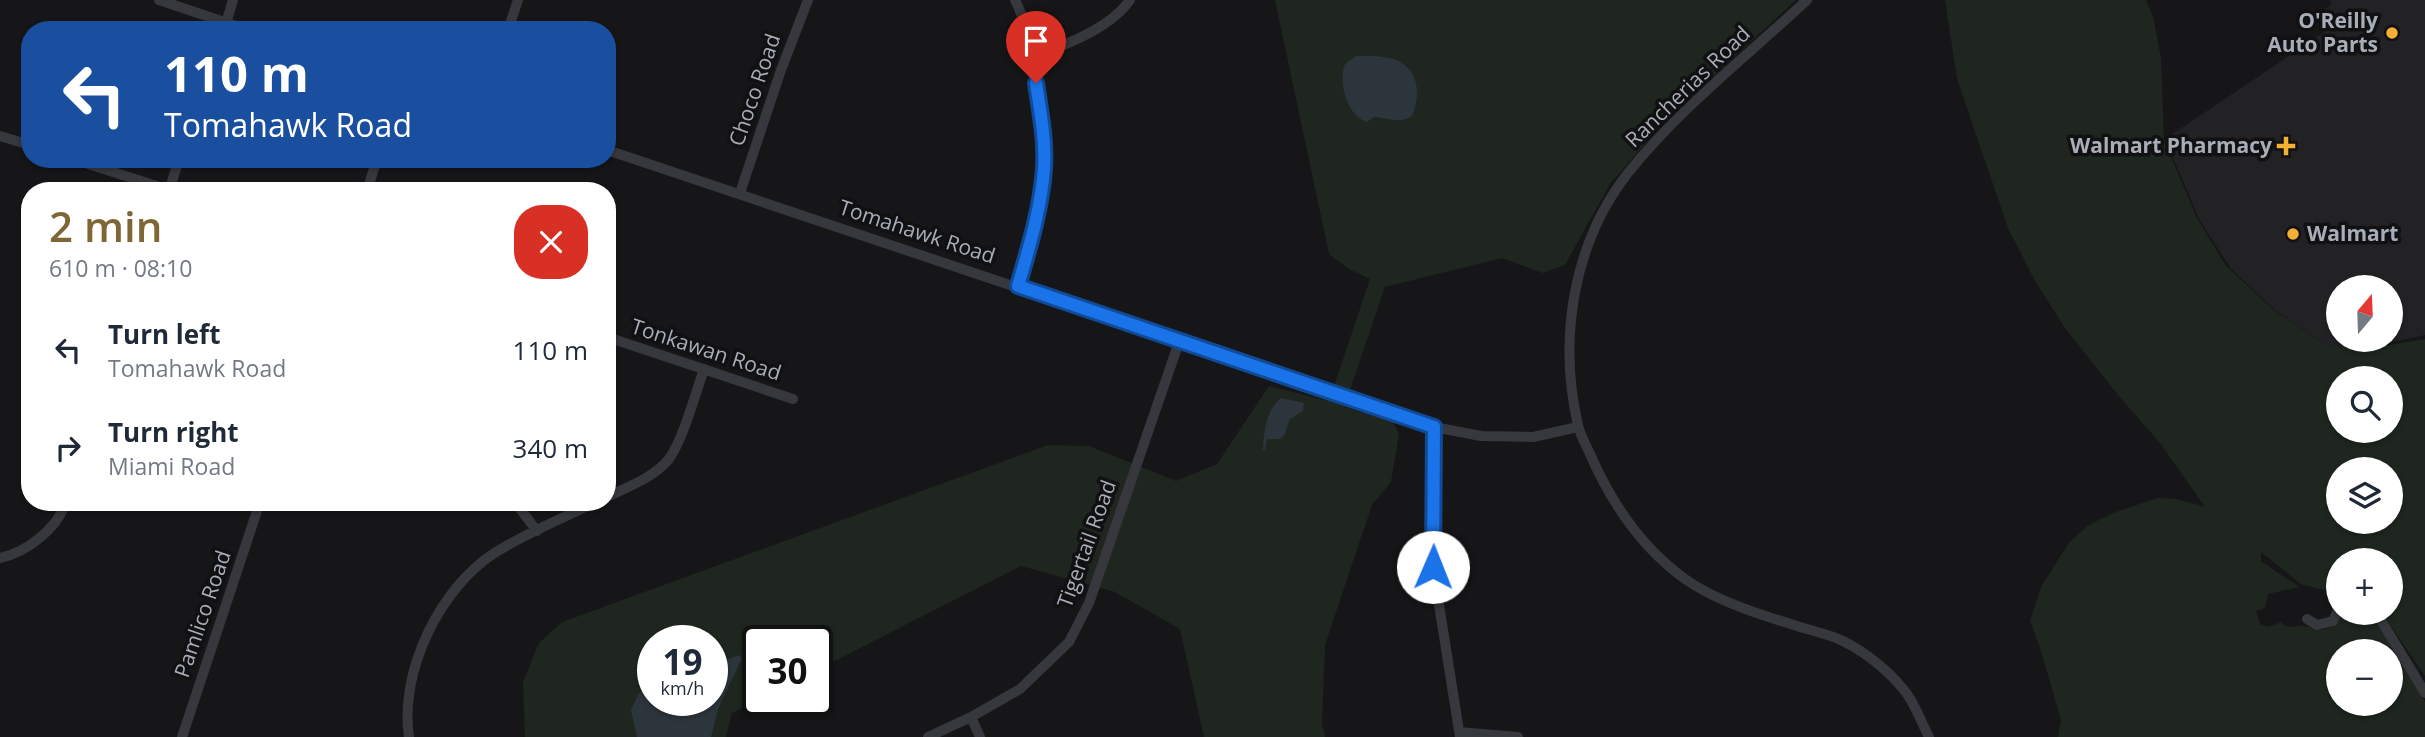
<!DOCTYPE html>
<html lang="en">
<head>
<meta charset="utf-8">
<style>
  body { margin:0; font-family:"Open Sans",sans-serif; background:#f2f2f3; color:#1f2937; height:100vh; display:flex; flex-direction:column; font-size:26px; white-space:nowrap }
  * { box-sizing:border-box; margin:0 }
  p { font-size:23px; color:#747a83 }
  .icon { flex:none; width:38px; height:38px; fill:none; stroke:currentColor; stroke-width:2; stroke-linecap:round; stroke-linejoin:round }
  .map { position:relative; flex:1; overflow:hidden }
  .side { position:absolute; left:21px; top:182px; width:595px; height:329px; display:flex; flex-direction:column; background:#fff; border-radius:28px; box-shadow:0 2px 5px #0004 }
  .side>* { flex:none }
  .guide { position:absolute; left:21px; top:21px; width:595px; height:147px; border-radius:28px; box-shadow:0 2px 5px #0004; background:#1a4fa0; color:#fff; overflow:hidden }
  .needle { width:46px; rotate:19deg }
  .buttons { position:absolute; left:2326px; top:275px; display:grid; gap:14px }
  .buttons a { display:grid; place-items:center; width:77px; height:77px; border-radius:50%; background:#fff; box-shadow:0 2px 5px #0004; font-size:35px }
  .speed { position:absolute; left:637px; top:625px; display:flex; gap:14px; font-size:35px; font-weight:700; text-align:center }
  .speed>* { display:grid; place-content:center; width:91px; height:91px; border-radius:50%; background:#fff; box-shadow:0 2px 5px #0004; line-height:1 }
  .speed small { font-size:18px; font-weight:400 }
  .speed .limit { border:4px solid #111; border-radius:10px; background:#fff; color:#111 }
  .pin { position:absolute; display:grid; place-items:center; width:60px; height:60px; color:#fff; margin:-72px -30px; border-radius:50% 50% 50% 0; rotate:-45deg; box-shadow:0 0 7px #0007 }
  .pin .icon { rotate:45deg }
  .me { position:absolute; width:77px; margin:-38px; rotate:1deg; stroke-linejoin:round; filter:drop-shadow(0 0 5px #0008) }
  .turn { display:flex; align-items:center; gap:24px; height:147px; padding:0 28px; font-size:32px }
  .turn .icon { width:91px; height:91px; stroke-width:2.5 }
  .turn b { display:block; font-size:49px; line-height:60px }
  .round { display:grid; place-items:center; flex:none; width:74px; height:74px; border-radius:28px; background:#f2f2f3 }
  .headline { display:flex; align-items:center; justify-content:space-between; height:119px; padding:0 28px }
  h1 { font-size:42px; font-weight:600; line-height:52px; color:#7e6636 }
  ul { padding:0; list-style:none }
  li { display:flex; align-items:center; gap:21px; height:98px; padding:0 28px }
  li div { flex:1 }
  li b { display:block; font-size:26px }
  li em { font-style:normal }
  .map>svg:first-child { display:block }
  .built { fill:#222225; fill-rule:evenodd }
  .green { fill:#1e261f; fill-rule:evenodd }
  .water { fill:#2c353c }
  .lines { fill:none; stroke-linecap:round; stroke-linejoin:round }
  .minor { stroke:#37383d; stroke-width:10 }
  .route-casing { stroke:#114b97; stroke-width:18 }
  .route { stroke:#1a73e8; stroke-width:12 }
  .poi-dot { fill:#f2b134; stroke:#111113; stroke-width:2.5 }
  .labels { text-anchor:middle; stroke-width:7; stroke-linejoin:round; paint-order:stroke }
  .poi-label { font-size:21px; font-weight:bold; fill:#a8adb8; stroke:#111113; text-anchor:end }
  .street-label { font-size:21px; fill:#a8adb8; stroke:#111113 }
</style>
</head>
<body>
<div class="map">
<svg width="2425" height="737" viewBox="0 0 2425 737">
  <rect width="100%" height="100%" fill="#161618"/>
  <path class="built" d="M2330,0h95v335l-59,13 -40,-3 -50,-34 -45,-42 -32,-50 -34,-80 158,-106 1,-23 8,-6zM2338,287h52v53h-52z"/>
  <path class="green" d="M1275,0h521l-131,121 -55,63 -45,81 -22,8 -41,-15 -117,29 -41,120 49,15 6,12 -8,48 -19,23 -47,140 -3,78 3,14h-121l-24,-108 -65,-37 -94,-26 -204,104v-30h-59v60l-26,13 -6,24h-201l-2,-55 16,-39 23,-21 486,-177 41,1 87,35 41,-17 52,-78 60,15 41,-122 -21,-10 -20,-15zM653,640h59v60h-59z
    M1945,0h201l7,16 8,42 3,82 33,78 29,48 49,45 51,34 40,4 59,-10v337l-43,-63 8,-1v-52h-52v34l-37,-10 -40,-32v9l38,26 -31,7 -3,14 -9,3 4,13 9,3 12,-5c8,9 12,3 21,4 19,2 15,8 35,-2l6,-11h26l13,15 43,74v35h-367l3,-17 -20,-69 -11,-30 11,-34 27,-43 19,-18 26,-13 44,-15 19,1 29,8 -45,-64 -42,-48 -53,-67 -31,-49 -26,-51 -51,-149zM2338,378h52v52h-52zM2338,469h52v53h-52zM2338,651h52v53h-52z"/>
  <path class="water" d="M1356,56c13,0 33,-1 44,6 20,11 20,35 12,54 -13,8 -23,2 -38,1l-7,5c-20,-6 -29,-40 -22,-58z
    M1281,398l23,5 -1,8 -13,8c-7,16 -2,22 -23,20l-2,11h-2c1,-19 3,-40 18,-52z
    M739,655l3,3 -24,51 -7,28h-74l-6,-27 8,-17 14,-8v15h59v-35z"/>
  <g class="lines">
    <path class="minor" d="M159,0l89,30
      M1015,0c11,21 14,44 18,68 6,32 13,68 11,102 -3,39 -15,78 -25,116
      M1807,0c-60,56 -127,108 -179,173 -55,70 -70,166 -50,252 2,10 8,20 12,29 21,48 52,94 95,125 31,22 76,36 112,47 15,5 32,8 46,15 22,11 45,29 61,49 11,13 17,32 25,47
      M224,30l9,-30
      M508,30l10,-30
      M1032,58c32,-13 78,-29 98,-58
      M0,136l30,9
      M607,150l827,277 47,9 52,1 45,-10
      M73,159l96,31
      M169,191l10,-32
      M367,191l10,-32
      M740,193l41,-123 27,-70
      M607,337l186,62
      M1434,427l-1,140 27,170
      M607,497c20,-10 46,-19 61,-37 14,-17 28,-68 36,-91
      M515,502l22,29
      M0,558c27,-6 57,-29 66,-56
      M2376,612l49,81
      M2307,619l10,6 16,-4 5,-11
      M971,717l49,-28 49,-47 20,-39 90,-261
      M1459,732l59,5
      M182,737l78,-235
      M409,737c-10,-65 31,-150 87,-185 31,-19 67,-34 100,-50
      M928,737l43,-20 9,20"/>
  </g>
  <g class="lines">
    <defs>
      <path id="route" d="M1036,83c4,27 10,58 8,86 -3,40 -15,79 -26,117l416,141 -1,140"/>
    </defs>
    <use href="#route" class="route-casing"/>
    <use href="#route" class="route"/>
  </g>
  <g class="poi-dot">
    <circle cx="2392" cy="33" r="7"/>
    <path d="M2282.5 135.5h7v7h7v7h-7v7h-7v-7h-7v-7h7z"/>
    <circle cx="2293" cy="234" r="7"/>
  </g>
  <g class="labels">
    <g class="poi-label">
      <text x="2378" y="28">O'Reilly<tspan x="2378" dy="24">Auto Parts</tspan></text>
      <text x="2272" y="153">Walmart Pharmacy</text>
      <text x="2307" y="241" text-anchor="start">Walmart</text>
    </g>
    <g class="street-label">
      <text transform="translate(1688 87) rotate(-44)" y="7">Rancherias Road</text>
      <text transform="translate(755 90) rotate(-71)" y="7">Choco Road</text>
      <text transform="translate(917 232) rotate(18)" y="7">Tomahawk Road</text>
      <text transform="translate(706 350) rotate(18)" y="7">Tonkawan Road</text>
      <text transform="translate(1087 544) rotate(-70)" y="7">Tigertail Road</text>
      <text transform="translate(203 614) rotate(-71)" y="7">Pamlico Road</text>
    </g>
  </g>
</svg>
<div class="buttons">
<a><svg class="needle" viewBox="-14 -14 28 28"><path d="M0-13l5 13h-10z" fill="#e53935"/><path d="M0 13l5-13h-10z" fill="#747a83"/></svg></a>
<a><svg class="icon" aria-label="search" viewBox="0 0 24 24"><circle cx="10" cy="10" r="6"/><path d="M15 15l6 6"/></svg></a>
<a><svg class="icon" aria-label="layers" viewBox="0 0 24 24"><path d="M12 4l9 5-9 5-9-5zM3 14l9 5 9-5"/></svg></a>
<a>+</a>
<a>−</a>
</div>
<div class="speed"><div>19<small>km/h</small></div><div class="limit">30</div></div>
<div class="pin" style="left:1036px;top:83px;background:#d93025"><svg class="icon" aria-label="arrive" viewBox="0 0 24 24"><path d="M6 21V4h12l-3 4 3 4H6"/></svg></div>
<svg class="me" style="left:1433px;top:567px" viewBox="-20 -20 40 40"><circle r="19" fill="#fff"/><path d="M0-13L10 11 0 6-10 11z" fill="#1a73e8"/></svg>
<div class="guide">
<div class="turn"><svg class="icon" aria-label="left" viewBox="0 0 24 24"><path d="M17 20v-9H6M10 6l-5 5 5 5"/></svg><div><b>110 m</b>Tomahawk Road</div></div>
</div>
<section class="side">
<div class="headline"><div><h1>2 min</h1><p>610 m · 08:10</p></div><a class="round" style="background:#d93025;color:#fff"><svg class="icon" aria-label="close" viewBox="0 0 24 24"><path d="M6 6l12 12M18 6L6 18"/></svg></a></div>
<ul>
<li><svg class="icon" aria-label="left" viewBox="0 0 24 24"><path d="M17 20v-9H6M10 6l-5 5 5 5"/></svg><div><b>Turn left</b><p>Tomahawk Road</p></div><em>110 m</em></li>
<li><svg class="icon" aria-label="right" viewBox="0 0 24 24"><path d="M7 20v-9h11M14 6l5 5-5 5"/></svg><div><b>Turn right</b><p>Miami Road</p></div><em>340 m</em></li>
</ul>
</section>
</div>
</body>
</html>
